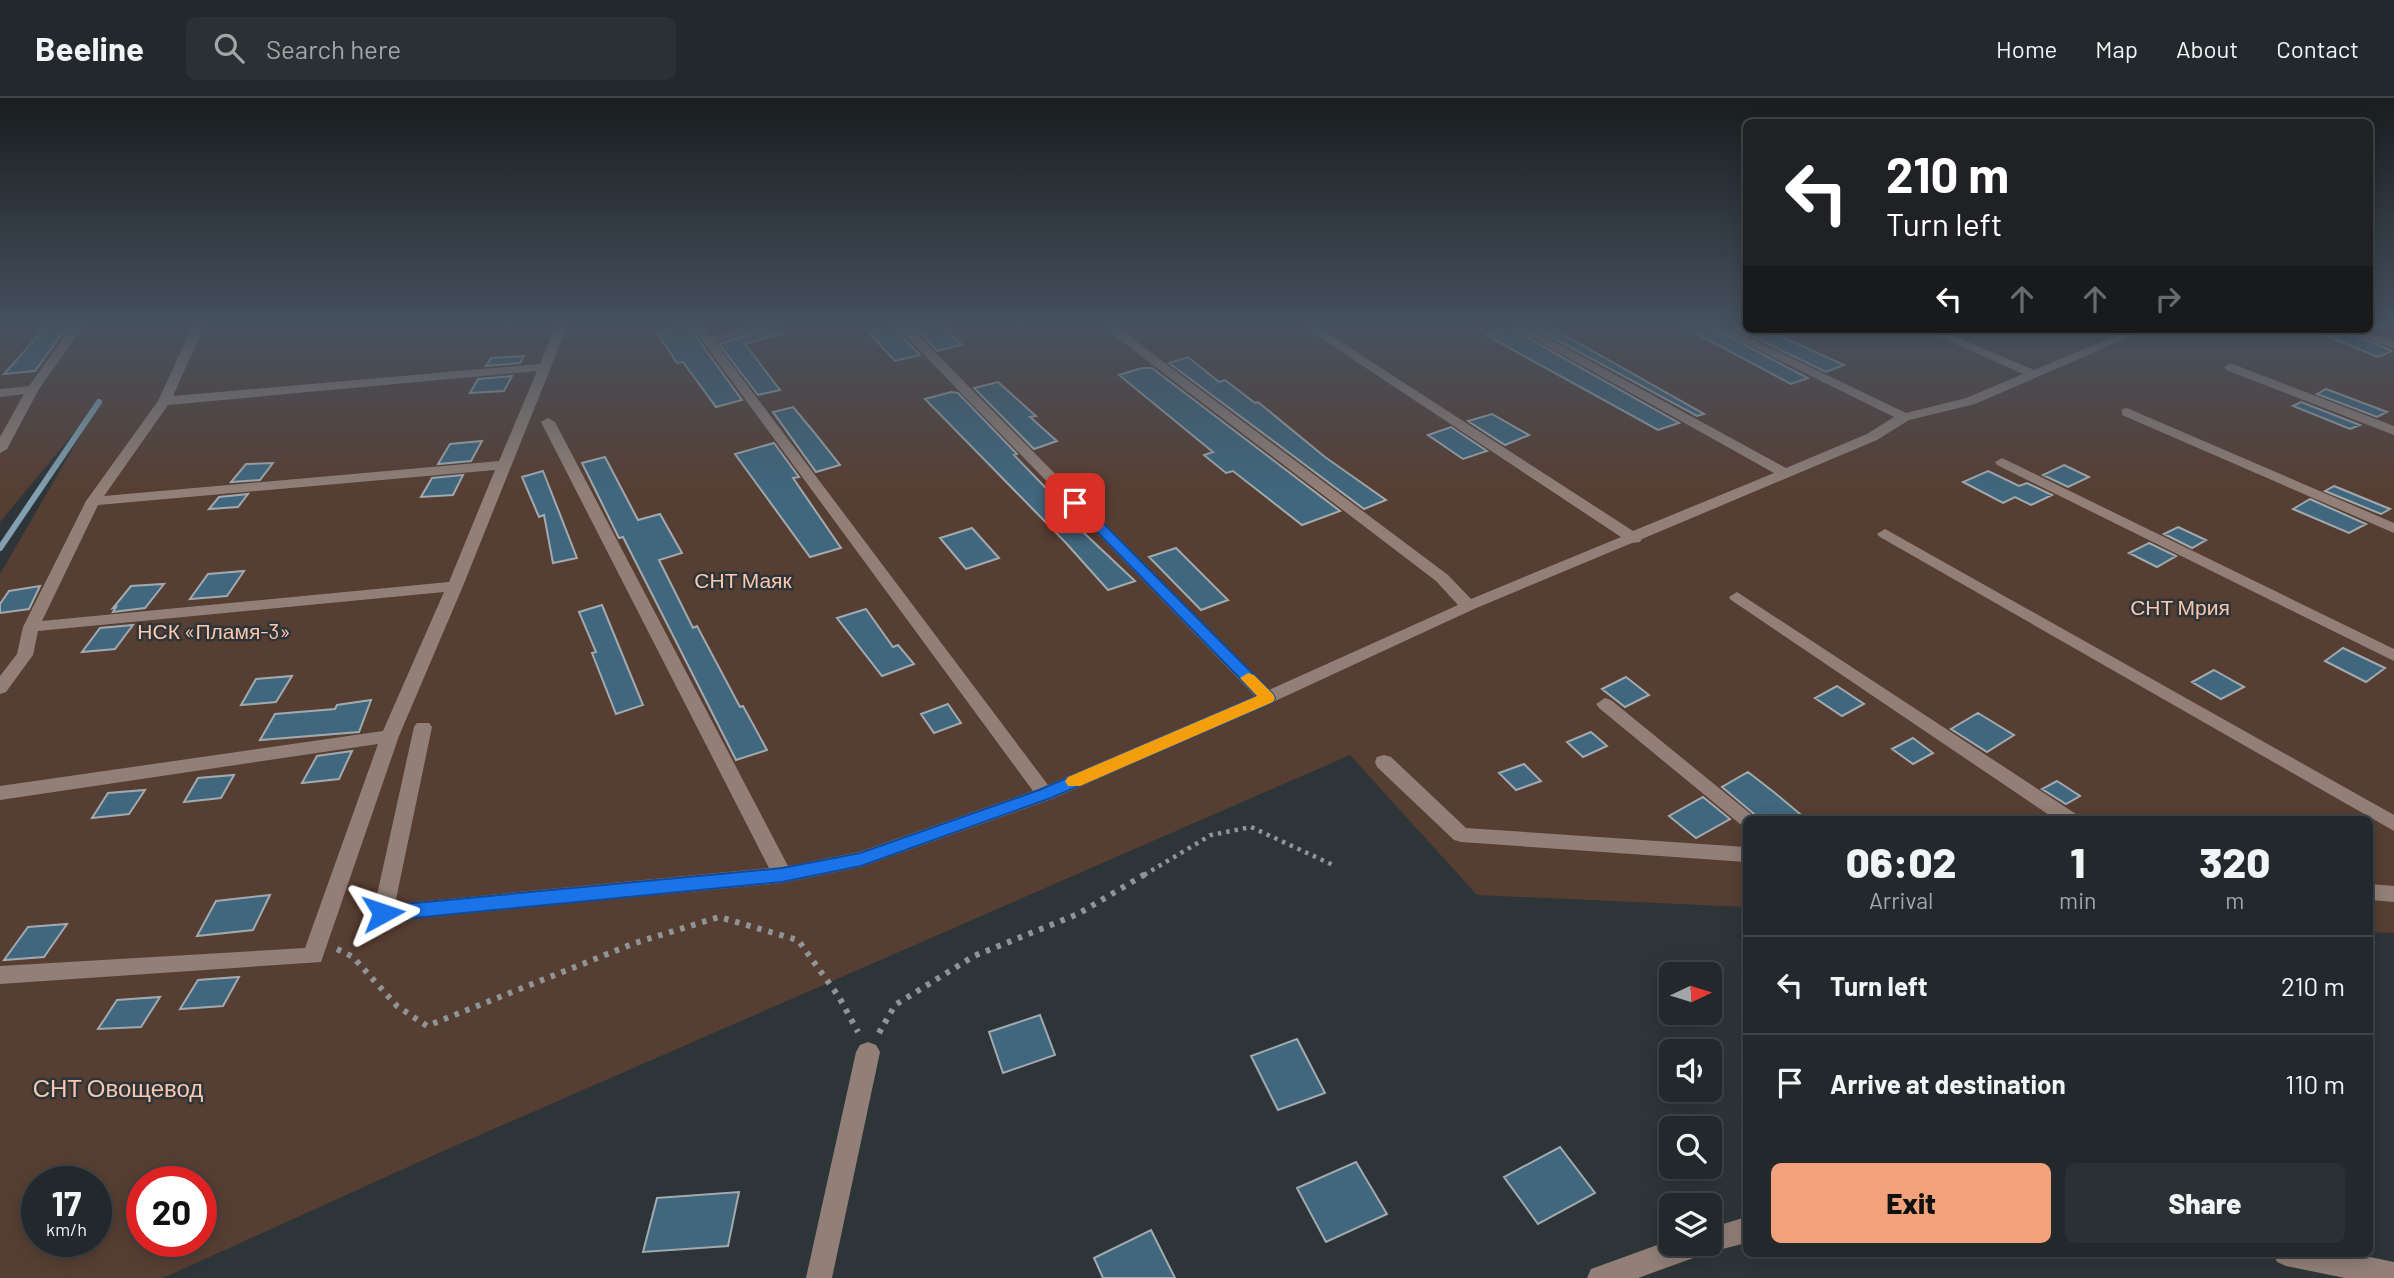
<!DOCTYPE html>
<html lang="en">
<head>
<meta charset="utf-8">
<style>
  body { margin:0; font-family:Barlow,sans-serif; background:#2a3033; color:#f1f3f6; height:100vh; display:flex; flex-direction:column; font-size:26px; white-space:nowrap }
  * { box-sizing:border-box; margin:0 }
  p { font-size:23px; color:#a2a6a9 }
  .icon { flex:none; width:38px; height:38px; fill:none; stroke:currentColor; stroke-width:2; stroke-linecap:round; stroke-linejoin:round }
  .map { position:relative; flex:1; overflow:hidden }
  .panel { position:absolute; left:1743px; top:718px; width:630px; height:441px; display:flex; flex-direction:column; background:#22282b; border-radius:10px; box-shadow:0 4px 18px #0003,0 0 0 2px #3f4447 }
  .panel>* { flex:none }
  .hud { position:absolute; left:1743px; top:21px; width:630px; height:214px; border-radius:10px; box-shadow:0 4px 18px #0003,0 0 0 2px #3f4447; background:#202124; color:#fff; overflow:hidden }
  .needle { width:46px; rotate:86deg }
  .fabs { position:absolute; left:1659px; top:864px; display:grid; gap:14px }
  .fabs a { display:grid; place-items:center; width:63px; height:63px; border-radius:10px; background:#22282b; box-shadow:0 4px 18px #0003,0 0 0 2px #3f4447; font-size:35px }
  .speed { position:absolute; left:21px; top:1068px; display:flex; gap:14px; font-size:35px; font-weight:700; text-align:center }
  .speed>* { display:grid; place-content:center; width:91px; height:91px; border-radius:50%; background:#22282b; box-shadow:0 4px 18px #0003,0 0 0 2px #3f4447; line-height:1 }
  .speed small { font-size:18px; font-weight:400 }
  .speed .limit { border:10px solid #d22; background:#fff; color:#111 }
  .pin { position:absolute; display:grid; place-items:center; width:60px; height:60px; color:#fff; margin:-30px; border-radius:14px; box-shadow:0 4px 10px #0006 }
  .me { position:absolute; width:77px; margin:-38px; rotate:85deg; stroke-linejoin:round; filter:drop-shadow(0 0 5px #0008) }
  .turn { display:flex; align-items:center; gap:24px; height:147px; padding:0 28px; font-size:32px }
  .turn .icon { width:91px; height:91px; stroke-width:2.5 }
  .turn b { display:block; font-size:49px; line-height:60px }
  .lanes { display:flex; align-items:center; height:66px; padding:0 28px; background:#0003; justify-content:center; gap:35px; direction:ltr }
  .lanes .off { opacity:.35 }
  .eta { display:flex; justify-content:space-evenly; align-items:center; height:119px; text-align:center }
  .eta b { font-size:42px; font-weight:800; line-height:49px }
  .action { display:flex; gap:14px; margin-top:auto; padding:14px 28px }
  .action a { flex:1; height:80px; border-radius:10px; background:#f1a27b; color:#111; font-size:28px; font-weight:800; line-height:80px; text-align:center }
  .action a+a { background:#2a3033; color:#f1f3f6 }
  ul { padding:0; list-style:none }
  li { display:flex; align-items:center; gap:21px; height:98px; padding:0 28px; border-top:2px solid #3f4447 }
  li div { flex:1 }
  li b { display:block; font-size:26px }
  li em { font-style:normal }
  header { display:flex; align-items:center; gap:42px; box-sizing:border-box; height:98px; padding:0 35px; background:#22282b; border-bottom:2px solid #3f4447 }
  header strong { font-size:33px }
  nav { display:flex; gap:38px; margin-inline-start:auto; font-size:24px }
  .search { width:490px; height:63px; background:#2a3033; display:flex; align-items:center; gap:18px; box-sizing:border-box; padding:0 24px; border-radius:10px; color:#a2a6a9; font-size:26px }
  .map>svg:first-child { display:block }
  .green { fill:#573e32; fill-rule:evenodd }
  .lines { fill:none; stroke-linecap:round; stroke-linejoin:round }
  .stream { stroke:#83a0b0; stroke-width:6 }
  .building { fill:#40677d; stroke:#a2aaaf; stroke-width:2 }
  .path-far1 { stroke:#8f9497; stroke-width:4.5; stroke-dasharray:3.5 5; stroke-linecap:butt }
  .path { stroke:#8f9497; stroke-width:6; stroke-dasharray:4.5 7; stroke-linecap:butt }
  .minor { fill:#928078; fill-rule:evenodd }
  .route { fill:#1a73e8; stroke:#114b97; stroke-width:2 }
  .slow { fill:#f59e0b }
  .labels { text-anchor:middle; stroke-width:5; stroke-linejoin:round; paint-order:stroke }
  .park-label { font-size:21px; fill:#fbc7ae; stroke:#2e3539 }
  .near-park-label { font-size:24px; fill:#fbc7ae; stroke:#2e3539 }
</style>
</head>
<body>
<header>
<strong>Beeline</strong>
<div class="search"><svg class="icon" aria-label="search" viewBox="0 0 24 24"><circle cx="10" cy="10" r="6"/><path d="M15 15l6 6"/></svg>Search here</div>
<nav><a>Home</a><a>Map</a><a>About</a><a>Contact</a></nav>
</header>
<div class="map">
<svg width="2394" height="1180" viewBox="0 0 2394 1180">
  <rect width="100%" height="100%" fill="#2e3539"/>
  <path class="green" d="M0,229h2394v606l-24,-1v-113h-624v88l-269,-12 -127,-140 -909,397 -278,126h-163v-704l101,-174 -101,122zM37,1083h59v60h-59zM142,1083h59v60h-59z"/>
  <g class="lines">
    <path class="stream" d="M0,450l99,-146"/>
  </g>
  <path class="building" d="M46,229h21l-32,44 -31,3z
    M683,229h6l53,73 -26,7 -33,-45 -6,1 -20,-30z
    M774,229h8l1,6 -38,11 35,46 -22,5 -39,-51z
    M894,229l1,2 25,26 -25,6 -26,-28z
    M914,229h30l18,18 -25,6z
    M1533,229h17l154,87 -7,2z
    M1684,229h26l98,51 -17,6z
    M1733,229l32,2 79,36 -18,7z
    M1511,230l1,1 167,94 -21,7 -172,-95z
    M2310,231h31l51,22 -14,6z
    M524,258l-4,7 -34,3 5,-8z
    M1188,259l31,25 6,-2 30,23 3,-1 67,55 61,43 -22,9 -195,-146z
    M1142,270h10l188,143 -38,14 -69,-54 -7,2 -22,-18 9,-3 -94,-77z
    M512,278l-8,15 -34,2 8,-14z
    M998,284l38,34 -6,1 27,24 -23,8 -60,-61z
    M2326,291l61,23 -10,5 -60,-23z
    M951,294l7,1 59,61 -3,1 58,60 -5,2 68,64 -27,9 -42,-47 -141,-144z
    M2301,304l59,23 -10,4 -57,-23z
    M793,309l20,24 27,34 -24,7 -43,-60z
    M1492,316l37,21 -24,10 -37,-24z
    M1451,329l36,24 -24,8 -35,-24z
    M482,343l-11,20 -33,3 12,-20z
    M774,345l25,34 -6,1 48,70 -31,9 -75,-103z
    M605,359l33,63 22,-6 22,39 -23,7 34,68 4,-2 43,81 3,-1 24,44 -31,10 -113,-223 -4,1 -37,-75z
    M273,365l-13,17 -29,2 15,-18z
    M2064,367l25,12 -21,10 -25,-12z
    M543,373l34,87 -24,5 -9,-48 -5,2 -17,-40z
    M1988,373l31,15 8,-3 25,12 -21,10 -16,-8 -12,6 -40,-21z
    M463,377l-10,20 -32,2 11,-19z
    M2334,388l56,23 -9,5 -56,-23z
    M248,396l-10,13 -29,2 10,-12z
    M2310,401l56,25 -17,9 -56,-24z
    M2178,429l28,13 -14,8 -28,-14z
    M972,430l27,30 -33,11 -26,-31z
    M2149,445l27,13 -19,11 -28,-14z
    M1176,450l52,52 -27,10 -52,-53z
    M244,473l-17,25 -37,3 18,-25z
    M164,486l-19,24 -32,4 3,-5 -3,1 18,-22z
    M40,488l-11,23 -29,4v-9l9,-13z
    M602,507l41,100 -27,9 -24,-61 4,-1 -17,-40z
    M866,511l27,38 5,-2 16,19 -32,12 -45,-58z
    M133,527l-18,24 -33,3 18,-24z
    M2343,550l42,20 -19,14 -41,-21z
    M2214,572l30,17 -23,12 -29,-17z
    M292,578l-16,26 -35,3 15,-26z
    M1626,579l23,18 -24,12 -23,-18z
    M1837,588l27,18 -22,12 -27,-18z
    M371,602l-12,32 -99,8 15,-26 60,-5 2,-4z
    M948,606l13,19 -27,10 -13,-19z
    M1978,615l36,22 -27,17 -36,-23z
    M1591,634l16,14 -24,11 -16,-15z
    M1913,640l20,15 -20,11 -21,-15z
    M352,653l-13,28 -37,4 15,-27z
    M1524,666l17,17 -25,9 -17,-17z
    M1748,674l27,21 31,26h-46l-38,-32z
    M234,677l-13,23 -37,4 14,-24z
    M2057,683l23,15 -14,8 -24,-15z
    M145,692l-16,24 -37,4 16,-25z
    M1703,699l27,22 -34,19 -27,-22z
    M270,797l-17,35 -56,6 19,-35z
    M67,826l-23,33 -40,3 24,-33z
    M239,879l-16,29 -43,3 18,-29z
    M160,899l-19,30 -43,2 19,-29z
    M1040,917l15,40 -52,18 -14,-41z
    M1297,941l28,54 -47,17 -27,-54z
    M1560,1049l35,46 -57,31 -34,-47z
    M1356,1064l31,52 -61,28 -29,-54z
    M739,1094l-11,54 -85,6 14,-54z
    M1151,1132l24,48h-72l-9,-20z"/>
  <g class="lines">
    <path class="path-far1" d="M1144,777l67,-40 40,-8 82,38"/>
    <path class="path" d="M337,851l16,8 44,49 30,20 208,-83 84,-26 79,23 41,57 19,35
      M879,935l16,-28 79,-49 104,-42 69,-41"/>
    <path class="minor" d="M71,229h12l-44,62 -32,60 -7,4v-16l24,-43 -24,3v-8l29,-3z
      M192,229h12l-31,69 367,-32 15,-37h12l-104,259 -64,150 -78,226 -321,22v-18l305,-18 73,-204 -378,56v-14l383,-55 61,-139 -406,39 -5,24 -27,37 -6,2v-18l17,-22 6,-27 63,-126 72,-100zM537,273l-38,90 -395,35 64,-91zM495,372l-46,112 -407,39 56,-116z
      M692,229h12l7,9 39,-9h21l-56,15 333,443 207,-89 -358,-369h13l359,363 189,-85 -22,-24 -333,-254h14l331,248 23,24 150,-62 -317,-210h14l315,204 141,-58 -261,-146h15l258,141 81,-34 27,-17 -182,-90h15l179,86 60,-15 57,-24 -101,-45h16l96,41 98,-41h16l-173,75 -66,16 -32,20 -235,99 -2,3 -8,1 -158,66 -201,93 -221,97 -191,68 -79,16 -399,38 -7,-2 -3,-6 41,-186 3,-4h12l3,4 -37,177 374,-36 -228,-446 7,-4 7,4 233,444 71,-14 174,-61z
      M2343,231h17l34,12v8z
      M2230,265l164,63v9l-168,-65 -2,-3z
      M2127,310l267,115v10l-272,-118v-6z
      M2002,360l392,191v12l-397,-196 -2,-3z
      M1885,431l509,286v16l-514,-294 -3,-3z
      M1737,494l339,222 3,5h-24l-324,-219 -2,-3z
      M1605,600l6,2 146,119h-11v7l-6,-2 -141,-116 -3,-4z
      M1384,657l7,2 75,71 280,19v15l-285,-20 -7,-2 -77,-73 -2,-5 2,-5z
      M2370,786l24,2v16l-24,-2z
      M868,944l8,3 4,7 -48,226h-26l50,-226 4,-7z
      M1746,1119v26l-39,10 -69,25h-51l4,-9 80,-29v4h39v-16z
      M2273,1155h77l44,9v16h-49l-59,-12 -9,-4z"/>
  </g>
  <linearGradient id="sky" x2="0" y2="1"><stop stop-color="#191d1f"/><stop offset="0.58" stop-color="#46515f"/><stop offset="1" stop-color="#46515f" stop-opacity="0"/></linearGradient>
  <rect width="2394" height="394" fill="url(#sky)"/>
  <path class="route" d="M1075,401l5,1 193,194 2,4 -2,4 -222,96 -190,68 -79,16 -399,39 -6,-3 -3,-5 3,-5 6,-2 399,-38 78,-15 179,-63 218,-94 -186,-191 -2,-2z"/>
  <path class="slow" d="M1248,575l6,2 19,19 2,4 -2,4 -193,84h-12l-3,-5 3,-4 189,-81 -17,-18z"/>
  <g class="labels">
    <g class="park-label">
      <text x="743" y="490">СНТ Маяк</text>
      <text x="2180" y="517">СНТ Мрия</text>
      <text x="214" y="541">НСК «Пламя-3»</text>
    </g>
    <g class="near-park-label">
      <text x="118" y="999">СНТ Овощевод</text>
    </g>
  </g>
</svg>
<div class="fabs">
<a><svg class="needle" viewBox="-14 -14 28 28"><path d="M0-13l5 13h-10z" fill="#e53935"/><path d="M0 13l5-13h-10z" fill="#a2a6a9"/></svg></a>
<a><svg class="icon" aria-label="sound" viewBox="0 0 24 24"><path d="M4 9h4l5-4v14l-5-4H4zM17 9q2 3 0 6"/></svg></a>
<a><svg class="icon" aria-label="search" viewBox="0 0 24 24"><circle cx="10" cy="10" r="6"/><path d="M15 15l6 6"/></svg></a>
<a><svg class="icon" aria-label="layers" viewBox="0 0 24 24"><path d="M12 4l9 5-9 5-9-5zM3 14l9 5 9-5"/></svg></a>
</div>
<div class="speed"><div>17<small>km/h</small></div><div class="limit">20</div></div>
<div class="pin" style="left:1075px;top:405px;background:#d93025"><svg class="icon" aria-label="arrive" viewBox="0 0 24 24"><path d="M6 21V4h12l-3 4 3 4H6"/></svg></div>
<svg class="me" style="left:383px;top:815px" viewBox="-20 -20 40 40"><path d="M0-17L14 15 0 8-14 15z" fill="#1a73e8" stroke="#fff" stroke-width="4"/></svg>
<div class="hud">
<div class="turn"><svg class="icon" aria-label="left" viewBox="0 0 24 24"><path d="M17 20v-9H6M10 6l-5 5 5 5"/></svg><div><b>210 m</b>Turn left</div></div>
<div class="lanes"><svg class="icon" aria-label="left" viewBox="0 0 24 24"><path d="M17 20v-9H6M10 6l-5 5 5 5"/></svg><svg class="icon off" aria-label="ahead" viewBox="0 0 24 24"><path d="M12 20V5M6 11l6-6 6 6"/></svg><svg class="icon off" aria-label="ahead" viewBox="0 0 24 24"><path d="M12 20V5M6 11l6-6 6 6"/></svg><svg class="icon off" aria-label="right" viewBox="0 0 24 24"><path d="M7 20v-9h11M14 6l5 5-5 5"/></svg></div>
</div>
<section class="panel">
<div class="eta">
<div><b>06:02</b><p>Arrival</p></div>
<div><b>1</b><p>min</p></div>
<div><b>320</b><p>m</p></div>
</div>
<ul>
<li><svg class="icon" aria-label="left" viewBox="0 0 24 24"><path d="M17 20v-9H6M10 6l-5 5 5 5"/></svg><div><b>Turn left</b></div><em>210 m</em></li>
<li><svg class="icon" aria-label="arrive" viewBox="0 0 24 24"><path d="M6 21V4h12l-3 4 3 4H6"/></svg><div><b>Arrive at destination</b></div><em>110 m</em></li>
</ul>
<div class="action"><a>Exit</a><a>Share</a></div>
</section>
</div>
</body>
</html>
